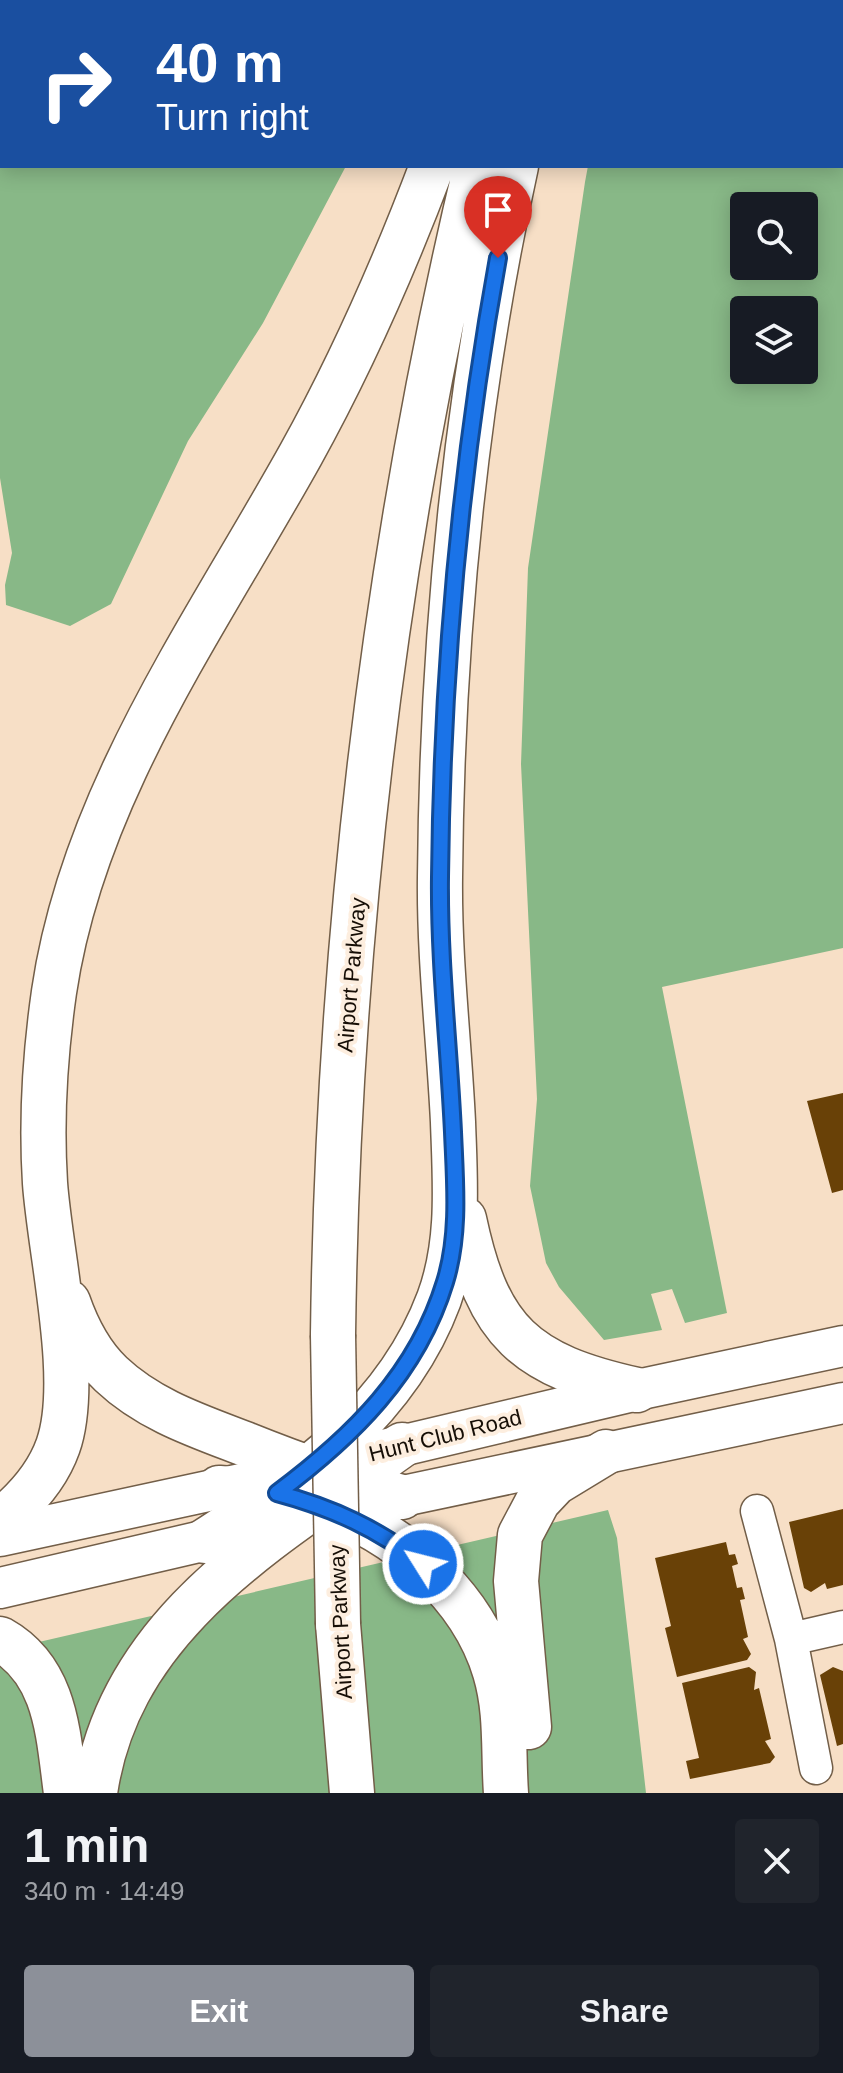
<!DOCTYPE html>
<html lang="en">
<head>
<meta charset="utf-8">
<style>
  body { margin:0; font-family:Arial,sans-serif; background:#20242c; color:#f1f3f6; height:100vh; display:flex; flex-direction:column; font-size:30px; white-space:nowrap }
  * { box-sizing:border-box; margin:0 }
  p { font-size:26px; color:#9ea1a6 }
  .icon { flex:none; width:44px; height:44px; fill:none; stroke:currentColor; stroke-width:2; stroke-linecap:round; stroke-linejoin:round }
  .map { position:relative; height:1793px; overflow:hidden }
  .side { display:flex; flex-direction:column; background:#171b24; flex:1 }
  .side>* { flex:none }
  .top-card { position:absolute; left:0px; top:0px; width:844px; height:168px; box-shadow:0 4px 20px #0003; background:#1a4fa0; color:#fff; overflow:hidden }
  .fabs { position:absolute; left:730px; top:192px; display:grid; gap:16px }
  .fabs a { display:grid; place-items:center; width:88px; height:88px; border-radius:8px; background:#171b24; box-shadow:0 4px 20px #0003; font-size:40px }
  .pin { position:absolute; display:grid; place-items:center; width:68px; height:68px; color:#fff; margin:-82px -34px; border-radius:50% 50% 50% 0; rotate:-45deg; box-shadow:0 0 8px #0007 }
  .pin .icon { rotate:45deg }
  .me { position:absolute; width:88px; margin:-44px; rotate:306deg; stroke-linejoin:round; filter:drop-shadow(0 0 6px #0008) }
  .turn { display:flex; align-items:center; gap:28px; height:168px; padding:0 24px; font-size:36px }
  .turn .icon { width:104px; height:104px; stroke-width:2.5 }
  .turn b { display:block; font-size:56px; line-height:68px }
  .round { display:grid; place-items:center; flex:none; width:84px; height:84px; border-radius:8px; background:#20242c }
  .summary { display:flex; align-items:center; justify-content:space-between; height:136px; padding:0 24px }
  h1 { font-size:48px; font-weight:700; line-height:60px }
  .button { display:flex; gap:16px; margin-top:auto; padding:16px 24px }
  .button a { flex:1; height:92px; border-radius:8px; background:#8c9099; color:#fff; font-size:32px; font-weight:700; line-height:92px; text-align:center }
  .button a+a { background:#20242c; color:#f1f3f6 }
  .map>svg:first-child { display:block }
  .forest { fill:#88b887; fill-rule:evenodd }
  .building { fill:#694107 }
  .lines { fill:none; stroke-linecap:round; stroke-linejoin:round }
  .minor-casing { stroke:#725e48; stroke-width:35 }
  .major-casing { stroke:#725e48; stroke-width:43 }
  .highway-casing { stroke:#725e48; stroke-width:47 }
  .minor { stroke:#fff; stroke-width:32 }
  .major { stroke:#fff; stroke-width:40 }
  .highway { stroke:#fff; stroke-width:44 }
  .highway-bridge-casing { stroke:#725e48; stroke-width:47; stroke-linecap:butt }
  .highway-bridge { stroke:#fff; stroke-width:44 }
  .route-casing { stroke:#114b97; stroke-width:20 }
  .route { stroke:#1a73e8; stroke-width:14 }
  .labels { text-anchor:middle; stroke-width:8; stroke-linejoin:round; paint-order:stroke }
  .street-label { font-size:22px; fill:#160e06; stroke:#fdeedf }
</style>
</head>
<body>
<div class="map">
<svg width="843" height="1793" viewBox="0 0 843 1793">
  <rect width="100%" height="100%" fill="#f7dfc6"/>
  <path class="forest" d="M0,0h403l-401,2v164h344l-83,157 -75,118 -77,163 -41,22 -64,-21 -1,-20 7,-32 -12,-75z
    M626,0h217v948l-181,39 65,326 -42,10 -13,-34 -21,5 11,36 -58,10 -45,-53 -13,-24 -16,-77 7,-87 -16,-335 7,-196 57,-386 3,-16h254v-164zM804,206v60h-60v-60zM804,310v60h-60v-60z
    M608,1510l9,28 29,255h-646v-142z"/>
  <path class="building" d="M843,1093v97l-11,3 -25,-92z
    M843,1509v76l-16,4 -2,-6 -14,9 -7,-4 -15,-66z
    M726,1542l3,13 6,-1 3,10 -6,2 5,22 5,-1 3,12 -5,1 8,37 -5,2 8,15 -4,6 -70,17 -12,-49 6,-2 -16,-68z
    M749,1667l7,5 -2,18 5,-2 12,51 -6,2 10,16 -5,6 -80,16 -4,-18 13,-3 -17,-75z
    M833,1667l10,4v73l-6,2 -17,-71z"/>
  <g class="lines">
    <defs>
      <path id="minor" d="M757,1511l34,128 25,129
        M791,1639l52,-12"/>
      <path id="major" d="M371,1453l266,-63 206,-44
        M370,1503l473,-100
        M0,1536l250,-54
        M0,1588l237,-55"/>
      <path id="highway" d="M490,2l1,-2
        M551,2v-2
        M464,1219c24,114 61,146 173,171
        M68,1302c9,26 22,52 43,72 38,36 87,52 134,70 52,21 103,39 157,53
        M333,1335c5,-392 52,-787 143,-1169
        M219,1488c35,3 69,6 102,17 76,25 151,89 174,167 12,40 8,80 11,121
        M0,1521c25,-20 47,-44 58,-75 23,-65 -8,-192 -13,-263 -4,-63 0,-128 9,-191 29,-198 152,-367 247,-538 51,-92 94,-190 131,-288
        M205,1541c97,-63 192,-129 234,-242 21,-57 16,-117 14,-177 -4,-82 -14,-164 -13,-245 2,-239 25,-478 76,-711
        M338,1624l14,169
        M0,1639c57,32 58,96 66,154
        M529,1727l-13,-146 4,-46 18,-34 17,-18 51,-31
        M95,1793c24,-171 180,-257 307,-348"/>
    </defs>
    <use href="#minor" class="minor-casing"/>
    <use href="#major" class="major-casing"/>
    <use href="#highway" class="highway-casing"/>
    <use href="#minor" class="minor"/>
    <use href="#major" class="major"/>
    <use href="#highway" class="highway"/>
    <defs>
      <path id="highway-bridge" d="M333,1335l5,289"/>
    </defs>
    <use href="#highway-bridge" class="highway-bridge-casing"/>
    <use href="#highway-bridge" class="highway-bridge"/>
  </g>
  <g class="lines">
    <defs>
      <path id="route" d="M423,1564c-45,-35 -90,-56 -146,-71 75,-56 140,-119 168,-211 15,-48 10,-101 8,-150 -4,-85 -14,-170 -13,-255 2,-208 21,-415 58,-619"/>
    </defs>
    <use href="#route" class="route-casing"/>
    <use href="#route" class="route"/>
  </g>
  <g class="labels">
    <g class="street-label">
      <text transform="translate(351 975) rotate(-85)" y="8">Airport Parkway</text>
      <text transform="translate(445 1435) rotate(-14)" y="8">Hunt Club Road</text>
      <text transform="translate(340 1622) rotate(-93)" y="8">Airport Parkway</text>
    </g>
  </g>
</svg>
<div class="fabs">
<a><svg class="icon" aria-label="search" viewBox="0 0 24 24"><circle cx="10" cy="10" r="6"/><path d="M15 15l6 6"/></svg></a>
<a><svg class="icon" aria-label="layers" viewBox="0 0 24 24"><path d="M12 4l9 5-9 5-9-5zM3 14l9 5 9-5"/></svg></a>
</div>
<div class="pin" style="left:498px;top:258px;background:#d93025"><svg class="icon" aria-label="arrive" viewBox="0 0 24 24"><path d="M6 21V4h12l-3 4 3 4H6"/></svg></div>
<svg class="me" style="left:423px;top:1564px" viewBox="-20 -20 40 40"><circle r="17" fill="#1a73e8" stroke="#fff" stroke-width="3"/><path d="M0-11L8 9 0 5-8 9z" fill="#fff"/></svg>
<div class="top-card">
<div class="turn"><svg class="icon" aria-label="right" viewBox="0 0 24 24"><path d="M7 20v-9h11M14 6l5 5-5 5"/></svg><div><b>40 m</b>Turn right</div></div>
</div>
</div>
<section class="side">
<div class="summary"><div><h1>1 min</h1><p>340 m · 14:49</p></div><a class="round"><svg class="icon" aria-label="close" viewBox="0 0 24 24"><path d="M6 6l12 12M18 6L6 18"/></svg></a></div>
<div class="button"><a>Exit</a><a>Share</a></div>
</section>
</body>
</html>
